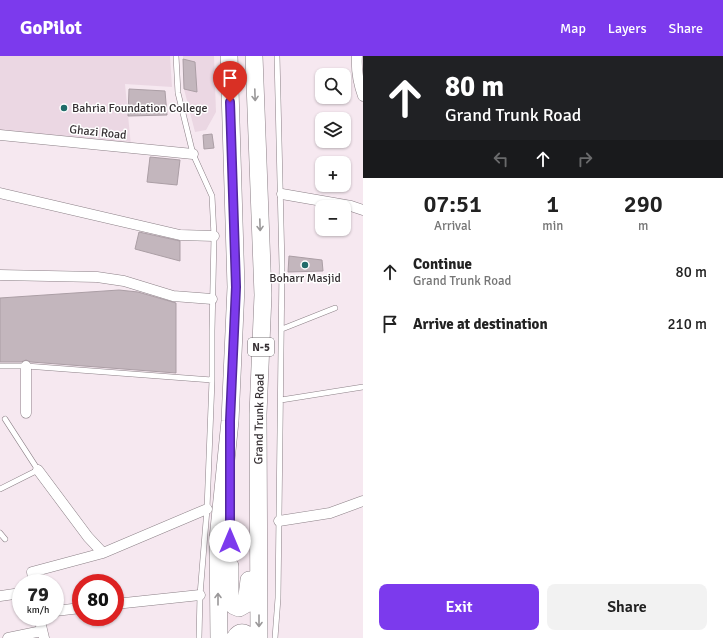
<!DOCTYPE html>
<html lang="en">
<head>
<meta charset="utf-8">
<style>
  body { margin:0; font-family:Signika,sans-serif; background:#f2f2f2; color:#222; height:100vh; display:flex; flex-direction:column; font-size:15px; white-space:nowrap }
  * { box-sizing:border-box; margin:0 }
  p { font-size:13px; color:#767676 }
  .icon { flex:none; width:22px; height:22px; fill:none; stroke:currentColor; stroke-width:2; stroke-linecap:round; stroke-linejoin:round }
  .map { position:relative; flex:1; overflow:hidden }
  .sheet { display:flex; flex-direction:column; background:#fff; width:360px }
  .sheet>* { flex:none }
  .top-card { background:#202124; color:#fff; overflow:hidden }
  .tools { position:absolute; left:315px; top:12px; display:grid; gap:8px }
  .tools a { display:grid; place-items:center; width:36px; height:36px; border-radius:8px; background:#fff; box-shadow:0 1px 3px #0004; font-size:20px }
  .speed { position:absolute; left:12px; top:518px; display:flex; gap:8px; font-size:20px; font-weight:700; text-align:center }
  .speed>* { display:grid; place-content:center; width:52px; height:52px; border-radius:50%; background:#fff; box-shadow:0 1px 3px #0004; line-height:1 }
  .speed small { font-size:10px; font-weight:400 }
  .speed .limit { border:6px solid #d22; background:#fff; color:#111 }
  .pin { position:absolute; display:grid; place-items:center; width:34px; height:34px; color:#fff; margin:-41px -17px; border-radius:50% 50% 50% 0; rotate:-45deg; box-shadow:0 0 4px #0007 }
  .pin .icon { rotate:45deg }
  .me { position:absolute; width:44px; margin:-22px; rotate:0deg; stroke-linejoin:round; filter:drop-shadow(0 0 3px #0008) }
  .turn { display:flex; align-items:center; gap:14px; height:84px; padding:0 16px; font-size:18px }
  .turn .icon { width:52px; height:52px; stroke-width:2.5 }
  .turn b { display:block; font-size:28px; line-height:34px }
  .lanes { display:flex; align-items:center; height:38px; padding:0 16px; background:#0003; justify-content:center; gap:20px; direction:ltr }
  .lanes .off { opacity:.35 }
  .eta { display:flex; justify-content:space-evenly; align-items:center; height:68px; text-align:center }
  .eta b { font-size:24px; font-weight:600; line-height:28px }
  .primary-button { display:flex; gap:8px; margin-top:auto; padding:8px 16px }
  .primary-button a { flex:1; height:46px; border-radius:8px; background:#7c3aed; color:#fff; font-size:16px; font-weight:600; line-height:46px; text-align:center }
  .primary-button a+a { background:#f2f2f2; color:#222 }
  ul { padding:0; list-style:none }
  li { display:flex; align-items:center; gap:12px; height:52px; padding:0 16px }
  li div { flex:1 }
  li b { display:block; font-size:15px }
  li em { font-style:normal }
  header { display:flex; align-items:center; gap:24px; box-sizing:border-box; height:56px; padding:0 20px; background:#7c3aed; color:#fff }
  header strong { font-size:19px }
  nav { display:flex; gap:22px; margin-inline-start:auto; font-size:14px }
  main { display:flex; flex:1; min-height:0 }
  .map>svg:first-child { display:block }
  .built { fill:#ebd7e3 }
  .building { fill:#c3b6bd; stroke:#ab9ea5 }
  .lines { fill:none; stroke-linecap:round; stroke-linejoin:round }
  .service-casing { stroke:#8c8087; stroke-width:6 }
  .minor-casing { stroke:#8c8087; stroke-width:11 }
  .trunk-casing { stroke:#8c8087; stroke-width:18 }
  .service { stroke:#fff; stroke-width:5 }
  .minor { stroke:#fff; stroke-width:10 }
  .trunk { stroke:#fff; stroke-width:17 }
  .oneway { stroke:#9a9899 }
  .route-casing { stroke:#51269a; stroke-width:10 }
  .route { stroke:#7c3aed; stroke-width:7 }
  .poi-dot { fill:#206c6a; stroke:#fff; stroke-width:1.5 }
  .labels { text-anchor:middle; stroke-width:3; stroke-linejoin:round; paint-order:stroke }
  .shield { fill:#fff; stroke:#726e70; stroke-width:1 }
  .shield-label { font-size:11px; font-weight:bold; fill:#363033 }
  .poi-label { font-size:12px; fill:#363033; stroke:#fff; text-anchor:start }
  .street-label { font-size:12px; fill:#363033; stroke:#fff }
</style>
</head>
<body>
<header>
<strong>GoPilot</strong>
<nav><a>Map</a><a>Layers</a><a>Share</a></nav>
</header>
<main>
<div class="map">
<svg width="363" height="582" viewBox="0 0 363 582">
  <rect width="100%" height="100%" fill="#f6e8f0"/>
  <path class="built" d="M0,0h170l2,31 -47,-3 6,62 -131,-16z
    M183,0h31l2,56 -10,18 -11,2 -11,-43z"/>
  <path class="building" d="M183,3l12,3 2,30 -13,-3z
    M129,33l36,2 2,24 -39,1z
    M212,78l2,14 -10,1 -1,-14z
    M150,101l30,3 -3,25 -30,-3z
    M139,176l41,9v20l-45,-12z
    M289,200l33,4 1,11 -35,1z
    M119,234l19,2 38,11v70l-145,-11 -5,-2 -5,2h-21v-64z"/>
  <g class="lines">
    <defs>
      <path id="service" d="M176,0l2,37 15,61 19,42 2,40 -2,95v49l-5,129 -7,86 -1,43
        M282,273l53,-21
        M0,310h26l186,14
        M281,344l82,-13
        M0,433l38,-19 -33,-51
        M0,477l5,6
        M275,582l3,-40 4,-332 -5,-210"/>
      <path id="minor" d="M357,0c-1,15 1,26 6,40
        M0,79l193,19
        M0,137l180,42 34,1
        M282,138l69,12 12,4
        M0,219l97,2 27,4 49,15 39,3
        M26,357v-47
        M38,414l50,67 15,16 104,-44
        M279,465l51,-8 33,-12
        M34,527l-2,-11 71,-19
        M0,540l21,-3
        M115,548l85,-9
        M55,555l26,-3
        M39,561l5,21
        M8,582l34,-7"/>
      <path id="trunk" d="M254,0l9,239 -5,119 1,224
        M230,510v35l4,5 5,2 7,-4 3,-24
        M219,582l-1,-99 12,-118 6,-134 -7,-231
        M235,582c4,-7 10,-7 14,0"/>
    </defs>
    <use href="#service" class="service-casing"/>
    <use href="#minor" class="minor-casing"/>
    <use href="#trunk" class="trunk-casing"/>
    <use href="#service" class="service"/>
    <use href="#minor" class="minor"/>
    <use href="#trunk" class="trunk"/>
  </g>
  <defs><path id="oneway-shaft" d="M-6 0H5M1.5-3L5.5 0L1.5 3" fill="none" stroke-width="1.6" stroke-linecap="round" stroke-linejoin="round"/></defs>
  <g class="oneway">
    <use href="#oneway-shaft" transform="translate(255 39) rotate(88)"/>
    <use href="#oneway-shaft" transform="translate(260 169) rotate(88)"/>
    <use href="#oneway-shaft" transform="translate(218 543) rotate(-90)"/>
    <use href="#oneway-shaft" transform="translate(259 565) rotate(90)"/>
  </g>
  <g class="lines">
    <defs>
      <path id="route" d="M230,485v-120l6,-134 -6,-185"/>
    </defs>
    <use href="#route" class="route-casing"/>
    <use href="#route" class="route"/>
  </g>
  <g class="poi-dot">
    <circle cx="64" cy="52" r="4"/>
    <circle cx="305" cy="209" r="4"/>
  </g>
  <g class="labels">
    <rect class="shield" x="248" y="282" width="26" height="18" rx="3"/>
    <g class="shield-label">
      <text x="261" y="295">N-5</text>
    </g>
    <g class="poi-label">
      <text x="72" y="56">Bahria Foundation College</text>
      <text x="305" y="226" text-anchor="middle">Boharr Masjid</text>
    </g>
    <g class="street-label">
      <text transform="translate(98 76) rotate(6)" y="4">Ghazi Road</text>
      <text transform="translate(259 363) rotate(-89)" y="4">Grand Trunk Road</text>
    </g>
  </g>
</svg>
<div class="tools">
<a><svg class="icon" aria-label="search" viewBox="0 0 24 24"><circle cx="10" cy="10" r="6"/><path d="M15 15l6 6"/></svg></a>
<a><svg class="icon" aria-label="layers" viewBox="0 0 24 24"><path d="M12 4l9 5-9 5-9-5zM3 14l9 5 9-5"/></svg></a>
<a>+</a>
<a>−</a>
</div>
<div class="speed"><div>79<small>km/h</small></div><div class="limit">80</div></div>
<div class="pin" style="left:230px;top:46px;background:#d93025"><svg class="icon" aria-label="arrive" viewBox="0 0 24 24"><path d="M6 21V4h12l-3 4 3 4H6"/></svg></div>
<svg class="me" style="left:230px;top:485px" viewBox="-20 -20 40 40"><circle r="19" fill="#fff"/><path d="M0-13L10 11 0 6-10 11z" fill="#7c3aed"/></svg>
</div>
<section class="sheet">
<div class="top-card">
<div class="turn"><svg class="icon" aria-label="ahead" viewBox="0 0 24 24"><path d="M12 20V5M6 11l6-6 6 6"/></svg><div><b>80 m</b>Grand Trunk Road</div></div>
<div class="lanes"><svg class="icon off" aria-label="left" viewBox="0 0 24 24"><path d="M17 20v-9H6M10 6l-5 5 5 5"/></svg><svg class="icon" aria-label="ahead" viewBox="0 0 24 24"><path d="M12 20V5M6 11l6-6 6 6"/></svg><svg class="icon off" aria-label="right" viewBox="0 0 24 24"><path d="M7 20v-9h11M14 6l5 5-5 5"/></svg></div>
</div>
<div class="eta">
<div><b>07:51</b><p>Arrival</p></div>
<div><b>1</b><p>min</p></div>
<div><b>290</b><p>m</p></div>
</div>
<ul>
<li><svg class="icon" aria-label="ahead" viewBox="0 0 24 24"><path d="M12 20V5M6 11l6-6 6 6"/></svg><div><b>Continue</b><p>Grand Trunk Road</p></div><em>80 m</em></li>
<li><svg class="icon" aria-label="arrive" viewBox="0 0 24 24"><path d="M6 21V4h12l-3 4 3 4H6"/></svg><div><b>Arrive at destination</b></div><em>210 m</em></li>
</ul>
<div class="primary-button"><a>Exit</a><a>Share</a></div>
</section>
</main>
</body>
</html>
